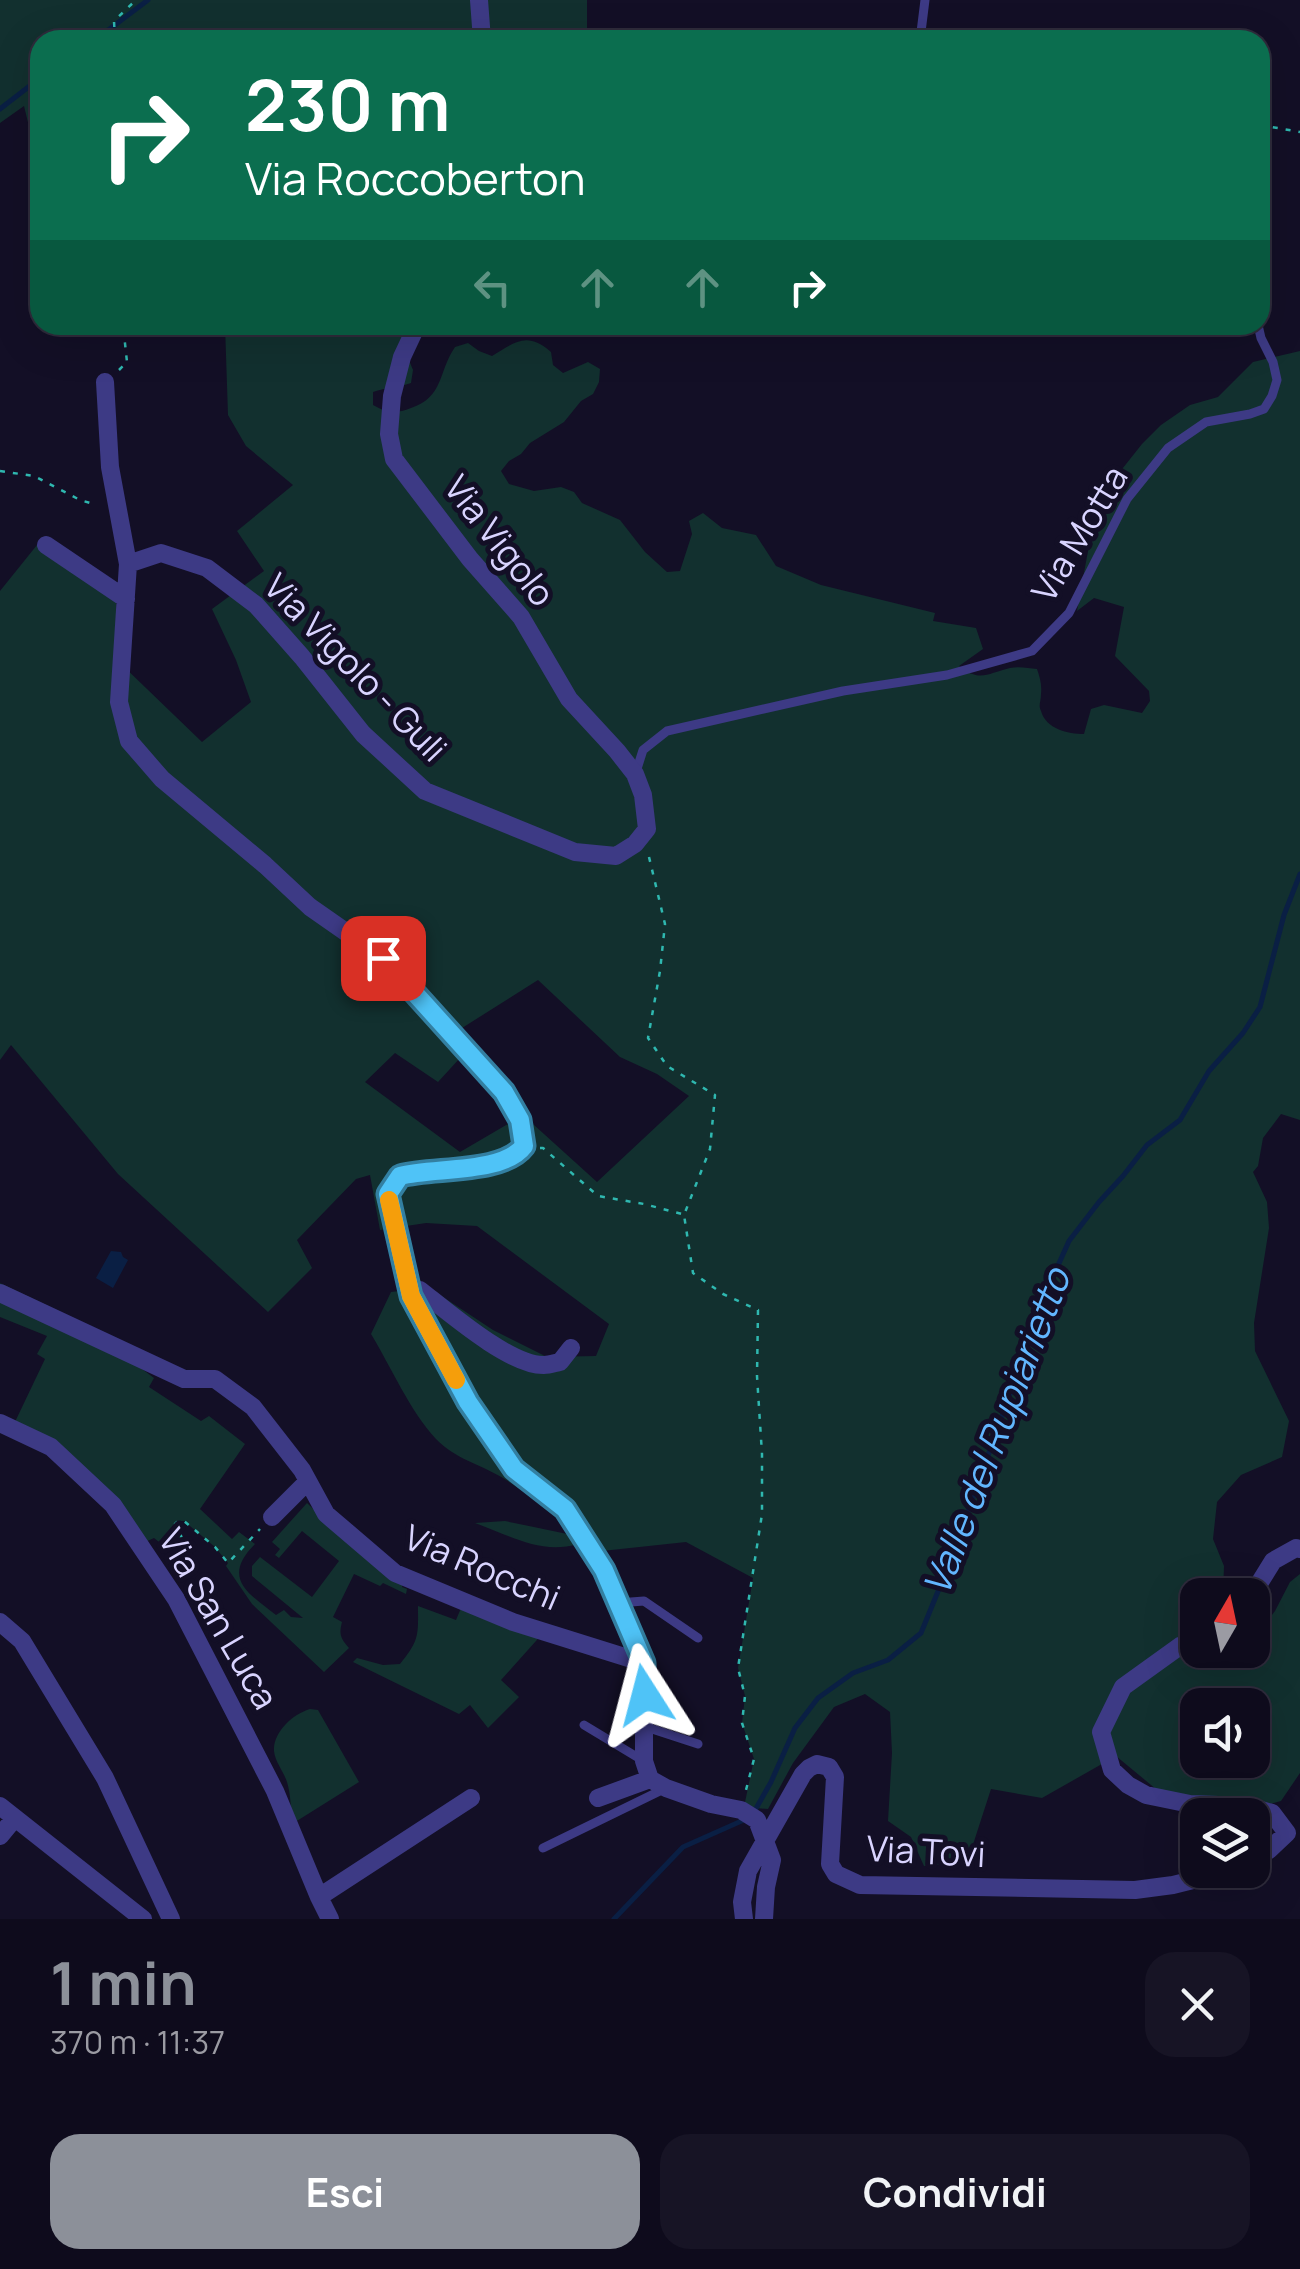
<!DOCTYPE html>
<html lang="it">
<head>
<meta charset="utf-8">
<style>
  body { margin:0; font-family:Manrope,sans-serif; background:#171425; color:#f1f3f6; height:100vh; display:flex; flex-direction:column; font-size:38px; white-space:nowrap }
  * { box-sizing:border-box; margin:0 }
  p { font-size:32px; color:#9b9ba3 }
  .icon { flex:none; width:55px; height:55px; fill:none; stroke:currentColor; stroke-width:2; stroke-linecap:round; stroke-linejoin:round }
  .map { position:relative; height:1919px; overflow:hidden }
  .panel { display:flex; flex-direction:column; background:#0e0b1c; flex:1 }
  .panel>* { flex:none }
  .banner { position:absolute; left:30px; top:30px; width:1240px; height:305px; border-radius:30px; box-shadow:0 10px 40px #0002,0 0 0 2px #2e2b3b; background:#0b6e4f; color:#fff; overflow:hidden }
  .needle { width:65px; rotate:9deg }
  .buttons { position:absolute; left:1180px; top:1578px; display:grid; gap:20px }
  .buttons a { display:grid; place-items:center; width:90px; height:90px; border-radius:20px; background:#0e0b1c; box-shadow:0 10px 40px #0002,0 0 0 2px #2e2b3b; font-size:50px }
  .pin { position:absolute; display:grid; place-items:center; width:85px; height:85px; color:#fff; margin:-42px; border-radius:20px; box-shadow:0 5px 15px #0006 }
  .me { position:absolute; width:110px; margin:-55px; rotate:351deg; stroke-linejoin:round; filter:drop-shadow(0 0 8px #0008) }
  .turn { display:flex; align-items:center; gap:35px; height:210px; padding:0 50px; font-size:45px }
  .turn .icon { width:130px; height:130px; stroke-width:2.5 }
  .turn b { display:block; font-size:70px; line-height:85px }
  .lanes { display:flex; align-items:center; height:95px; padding:0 50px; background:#0003; justify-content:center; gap:50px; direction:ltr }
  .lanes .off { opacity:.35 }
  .round { display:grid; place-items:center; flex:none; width:105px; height:105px; border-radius:30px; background:#171425 }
  .overview { display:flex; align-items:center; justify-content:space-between; height:170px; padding:0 50px }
  h1 { font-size:60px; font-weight:700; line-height:75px; color:#8c9099 }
  .cta { display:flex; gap:20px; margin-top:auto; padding:20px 50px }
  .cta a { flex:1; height:115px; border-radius:30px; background:#8c9099; color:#fff; font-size:40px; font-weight:700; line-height:115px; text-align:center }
  .cta a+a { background:#171425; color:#f1f3f6 }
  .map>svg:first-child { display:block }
  .green { fill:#12302f; fill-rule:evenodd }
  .water { fill:#0a1f44 }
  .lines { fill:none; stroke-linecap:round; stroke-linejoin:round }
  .stream { stroke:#0a1f44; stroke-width:5 }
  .path { stroke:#2fb8b0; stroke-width:2.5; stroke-dasharray:5 8; stroke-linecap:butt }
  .service { stroke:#3d3a85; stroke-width:9 }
  .minor { stroke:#3d3a85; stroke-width:18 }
  .route-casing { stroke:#337fa1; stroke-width:25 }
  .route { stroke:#4fc3f7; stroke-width:18 }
  .slow { stroke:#f59e0b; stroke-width:18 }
  .labels { text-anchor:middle; stroke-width:10; stroke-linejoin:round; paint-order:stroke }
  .street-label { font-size:35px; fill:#d9d4ff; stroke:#130f26 }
  .water-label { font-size:38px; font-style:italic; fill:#62b6ff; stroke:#130f26 }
</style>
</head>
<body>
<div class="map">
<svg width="1300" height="1919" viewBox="0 0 1300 1919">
  <rect width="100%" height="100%" fill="#130f26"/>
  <path class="green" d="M0,0h587v36l-1,4h-546v132l-16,-66 -24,17z
    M225,325h211l-17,9 -11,24 5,12 -2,13c-13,5 -25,4 -38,9v13c14,8 23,9 38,3 33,-11 27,-36 44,-61l13,-4 11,8 13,5c23,-14 35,-25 59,-4l2,13 10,8 25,-11 12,7 -1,13 -6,12 -12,7 -17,21 -34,21 -9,11 -12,7 -8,10 8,13 25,7 27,-4 13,5 8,11 38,17 25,32 22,20 13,-1 12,-37 -3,-13 14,-8 19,15 34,7 20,31 45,19 114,28 -2,8 43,7 7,21 -24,17c21,17 29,7 51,2 9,-2 18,0 27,1 3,9 5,16 4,25 0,8 -3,11 0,17 5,18 27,23 43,23l7,-25 13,-4 38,8 8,-12 -1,-10 -34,-35 9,-49 -30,-9 -17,13 11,-60 23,-68 31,-39 19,-19 29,-20 28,-8 35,-35 47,-11v769l-19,-6 -18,24 -5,28 -5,6 14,30 2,26 -15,95 1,28 34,70 -7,36 -41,18 -24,27 -4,37 11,27 -1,29h-25v55h54l1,-19 6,1 16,-21 15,-29 10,-8v199l-19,28 -34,9 -73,-6 -58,-48 -74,42 -51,-9 -24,74 -43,3 -13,-29 -23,-16 4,-68 -2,-41 -25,-18 -31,13 -41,56 -25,46 -24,-2 10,-48 -12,-36 3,-27 -7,-28 15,-90 -67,-36 -84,9c-32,-26 -64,-51 -99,-73 -23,-14 -48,-19 -67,-39 -26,-28 -45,-72 -65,-105l20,-42 17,-2 26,1 59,39 54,27 49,-1 13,-32 -132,-98 -51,-3 -46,7 -10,-55 -14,4 -59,61 15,28 -44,44 -150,-138 -107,-129 -11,15v-469l37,-46 79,50 3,67 83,80 49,-40 -15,-42 -24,-51 52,-38 -27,-40 56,-46 -47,-39 -18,-31zM538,980l82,77 37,17 32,22 -92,86 -74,-67 -63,37 -95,-70 30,-29 43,29 22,-24 -9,-23zM1198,1705h54v55h-54z
    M0,1283l61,29 -4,8 65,34 32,24 -5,9 52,34 8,-5 36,28 -45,65 32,30 7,-7 16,12c-34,34 -7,49 21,71l8,-5 7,7 12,1 -51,-42v-10l8,-9 52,40 27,-36 -37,-30 -23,27 -4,-3 5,-6 -8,-7 35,-39 55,53 41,27 -1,4 5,2 -1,5 -23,-11 -3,3 -26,-12 -21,43 9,5c-3,12 -2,16 7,26l-25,24 -72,-68 -26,-38 2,-3 -13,-16 -31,-26h-6l-3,3 17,30 -1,15 -3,2 -5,-1 -11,-18 -18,-14 -13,6 -28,-39 -99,-81 31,-65 -8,-5 10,-18 -47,-19z
    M505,1521l67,14 6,9c-37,11 -67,-8 -103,-21z
    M464,1601l80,31 -43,48 18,17 -31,31 -18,-23 -11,9 -106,-52 4,-4 26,7 17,-1c20,-24 18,-30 18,-58l38,14z
    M310,1709l8,1 41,72 -67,42c-1,-13 -1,-29 -5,-42 -3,-10 -12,-20 -13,-31 -1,-19 19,-37 36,-42z"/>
  <path class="water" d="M111,1251l10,1 2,5 5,3 -15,28 -17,-10z"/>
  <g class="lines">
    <path class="stream" d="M95,40l53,-40
      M0,109l40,-31
      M754,1812l17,-30 24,-54 23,-30 35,-25 35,-13 33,-27 29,-71 97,-272 22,-49 30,-39 24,-26 24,-31 33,-25 29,-49 34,-38 17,-26 24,-92 16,-41
      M614,1919l69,-72 63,-28"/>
    <path class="path" d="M115,40l-1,-19 22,-21
      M1260,125l40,7
      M119,370l8,-8 -4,-37
      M0,471l34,5 46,24 17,5
      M649,857l16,67 -5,47 -12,67 19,28 48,29 -5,54 -26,66 9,58 30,21 35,16 -1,66 5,78v60l-24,154 7,28 -3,27 12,36 -9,35
      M540,1148h3l55,48 46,8 38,10
      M161,1543l11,9 11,18 5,1 3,-2c1,-23 -8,-26 -16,-45l3,-3h6l31,26 13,16 32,-34"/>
    <path class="service" d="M920,40l5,-40
      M636,772l7,-22 24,-19 176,-40 104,-16 85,-24 37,-38 58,-114 41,-51 38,-26 44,-8 14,-5 8,-13 5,-16 -4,-18 -12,-24 -3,-13
      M618,1603l26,-2 54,37
      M584,1725l58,35
      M646,1727l52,17
      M543,1848l123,-60"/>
    <path class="minor" d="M479,0l3,40
      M105,382l5,85 18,97 -9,138 10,39 33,38 103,86 45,42 73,51 121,134 15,28 4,26 -6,9 -20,9 -77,7 -20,4 -12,19 23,102 57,106 46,67 51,40 39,61 40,93v98l6,18 16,9 45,16 30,6 16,10 15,40 -6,27 -2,32
      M46,545l80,54
      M128,564l33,-11 46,15 49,37 46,52 61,77 62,57 150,61 41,4 19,-12 12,-15 -4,-34 -8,-21 -18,-23 -48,-52 -48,-82 -51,-58 -76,-100 -5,-25 3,-38 10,-39 15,-32
      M408,1290h12c27,21 90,76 124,75 5,0 11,-2 16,-3l11,-14
      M0,1293l184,86h31l38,28 49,63 24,44 69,59 118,49 131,41
      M0,1423l51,24 62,58 63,94 99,192 44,106 11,22
      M272,1517l36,-36
      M1252,1595l21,-34 23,-13 4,1
      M0,1622l22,19 83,137 66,141
      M1198,1641l-18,5 -57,41 -22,45 11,38 16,15 18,10 44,9 57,2 25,7 15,20 -18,17 -17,11
      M598,1798l52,-19
      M0,1806l143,113
      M0,1836l14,-17
      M319,1897l152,-99
      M744,1919l-2,-17 6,-31 55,-97 6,-6 8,-4 12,3 6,10 -5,87 6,10 24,11 275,5 38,-5 60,-15"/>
  </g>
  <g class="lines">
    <defs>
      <path id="route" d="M383,958l121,134 16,28 4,26c-21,28 -90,21 -124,30l-12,18 23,102 57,106 46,67 51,40 39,61 40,93 1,32"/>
    </defs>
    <use href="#route" class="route-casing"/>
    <use href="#route" class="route"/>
    <path class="slow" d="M389,1200l22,96 45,84"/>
  </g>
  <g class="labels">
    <g class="street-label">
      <text transform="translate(1080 534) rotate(-59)" y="12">Via Motta</text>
      <text transform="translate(499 541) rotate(52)" y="12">Via Vigolo</text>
      <text transform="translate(355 668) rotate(46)" y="12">Via Vigolo - Guli</text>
      <text transform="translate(482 1568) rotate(23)" y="12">Via Rocchi</text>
      <text transform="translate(218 1619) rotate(60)" y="12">Via San Luca</text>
      <text transform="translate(926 1852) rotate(3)" y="12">Via Tovi</text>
    </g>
    <g class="water-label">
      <text transform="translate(997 1432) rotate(-69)" y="13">Valle del Rupiarietto</text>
    </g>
  </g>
</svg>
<div class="buttons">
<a><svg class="needle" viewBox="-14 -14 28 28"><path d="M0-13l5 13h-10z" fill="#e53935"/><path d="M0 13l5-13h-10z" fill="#9b9ba3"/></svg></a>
<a><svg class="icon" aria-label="sound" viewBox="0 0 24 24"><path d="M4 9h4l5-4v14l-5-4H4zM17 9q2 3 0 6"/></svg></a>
<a><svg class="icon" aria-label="layers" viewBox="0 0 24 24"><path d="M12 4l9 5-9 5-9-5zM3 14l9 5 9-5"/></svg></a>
</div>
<div class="pin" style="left:383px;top:958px;background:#d93025"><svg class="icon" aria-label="arrive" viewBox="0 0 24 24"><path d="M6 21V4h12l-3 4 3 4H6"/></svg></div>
<svg class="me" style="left:645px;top:1695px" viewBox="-20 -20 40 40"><path d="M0-17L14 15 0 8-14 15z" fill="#4fc3f7" stroke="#fff" stroke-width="4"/></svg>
<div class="banner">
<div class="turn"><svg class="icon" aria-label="right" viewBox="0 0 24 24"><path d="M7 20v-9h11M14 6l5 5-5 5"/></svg><div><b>230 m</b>Via Roccoberton</div></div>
<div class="lanes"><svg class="icon off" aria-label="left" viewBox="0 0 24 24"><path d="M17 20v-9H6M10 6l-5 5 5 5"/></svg><svg class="icon off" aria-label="ahead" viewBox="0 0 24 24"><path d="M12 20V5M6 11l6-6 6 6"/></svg><svg class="icon off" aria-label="ahead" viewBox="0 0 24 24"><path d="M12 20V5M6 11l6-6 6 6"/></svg><svg class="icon" aria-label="right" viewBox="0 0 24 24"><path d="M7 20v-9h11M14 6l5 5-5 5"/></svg></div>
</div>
</div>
<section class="panel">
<div class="overview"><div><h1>1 min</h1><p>370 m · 11:37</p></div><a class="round"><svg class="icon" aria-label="close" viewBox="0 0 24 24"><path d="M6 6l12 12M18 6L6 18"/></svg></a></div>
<div class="cta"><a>Esci</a><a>Condividi</a></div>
</section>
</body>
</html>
